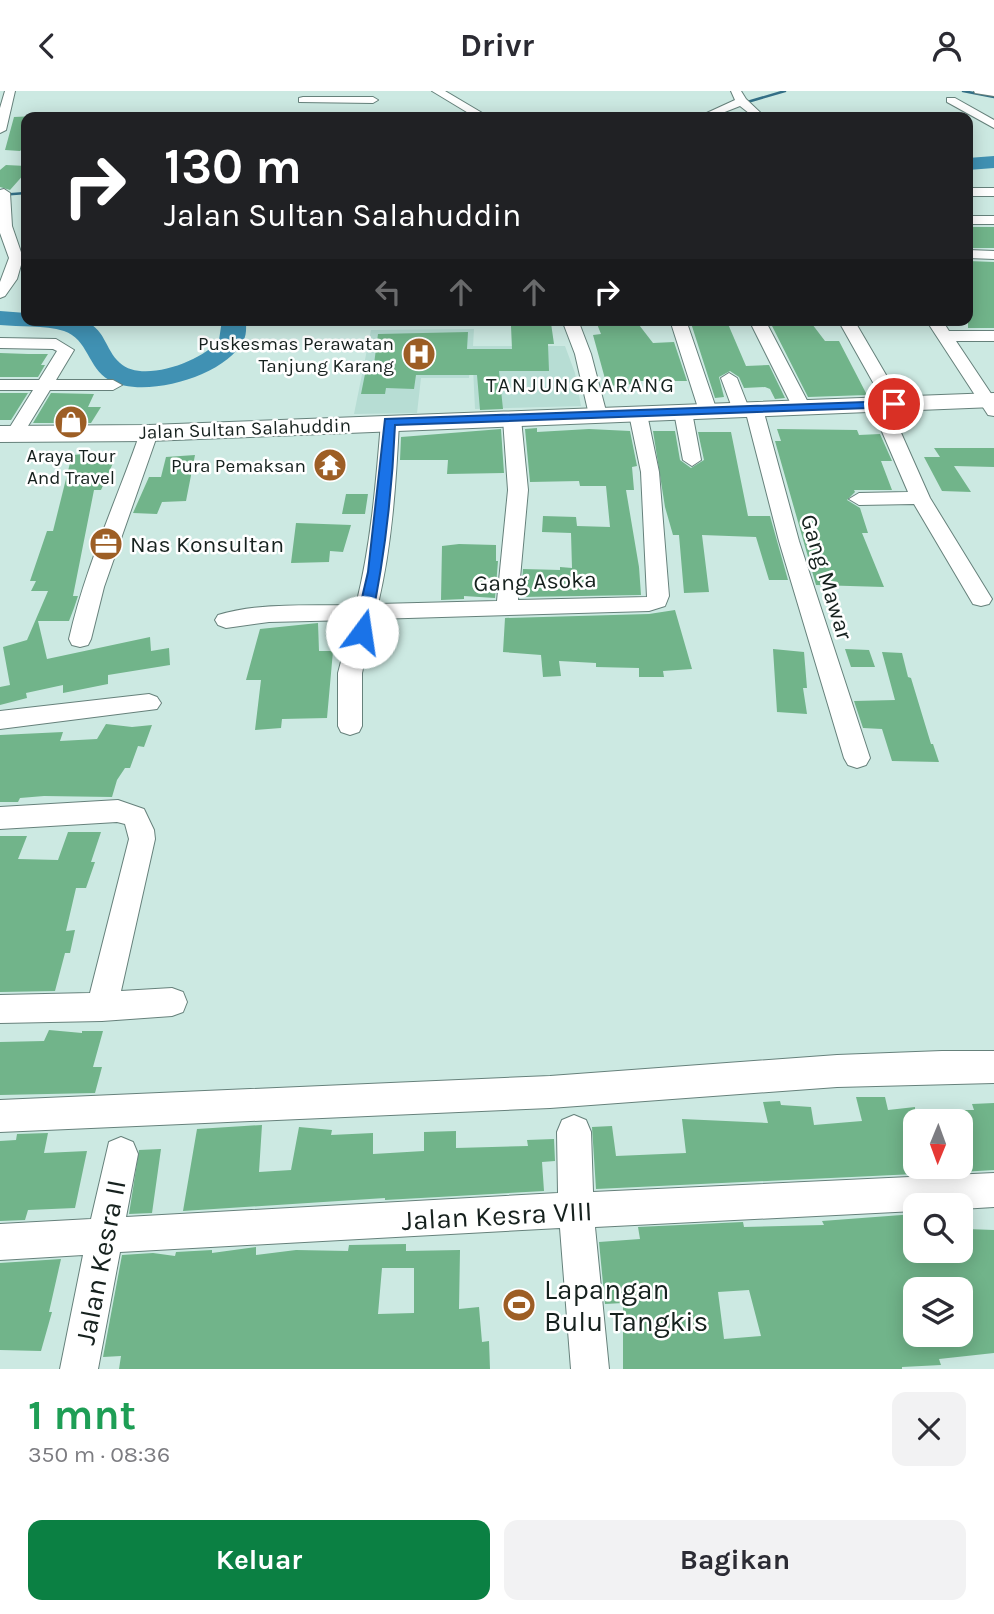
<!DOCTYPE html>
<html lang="id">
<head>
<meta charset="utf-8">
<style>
  body { margin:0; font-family:Karla,sans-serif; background:#f2f2f3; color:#2b2b33; height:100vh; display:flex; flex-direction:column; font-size:26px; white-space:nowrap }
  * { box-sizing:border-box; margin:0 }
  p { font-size:23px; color:#7c7c81 }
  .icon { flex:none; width:38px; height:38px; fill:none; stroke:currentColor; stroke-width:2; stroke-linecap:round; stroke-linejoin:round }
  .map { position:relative; height:1278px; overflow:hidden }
  .side { display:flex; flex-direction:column; background:#fff; flex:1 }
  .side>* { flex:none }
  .banner { position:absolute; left:21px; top:21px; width:952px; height:214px; border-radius:14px; box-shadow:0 4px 18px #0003; background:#202124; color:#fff; overflow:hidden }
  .needle { width:46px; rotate:181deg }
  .fabs { position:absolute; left:903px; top:1018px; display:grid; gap:14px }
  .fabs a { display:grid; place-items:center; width:70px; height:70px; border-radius:14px; background:#fff; box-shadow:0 4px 18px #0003; font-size:35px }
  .pin { position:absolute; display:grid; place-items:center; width:60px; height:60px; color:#fff; margin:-30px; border:4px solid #fff; border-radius:50%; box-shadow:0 2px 7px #0007 }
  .me { position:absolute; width:77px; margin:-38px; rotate:14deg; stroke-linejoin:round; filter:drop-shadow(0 0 5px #0008) }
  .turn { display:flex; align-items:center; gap:24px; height:147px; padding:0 28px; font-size:32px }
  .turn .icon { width:91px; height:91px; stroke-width:2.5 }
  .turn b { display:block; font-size:49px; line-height:60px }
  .lanes { display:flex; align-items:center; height:66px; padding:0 28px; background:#0003; justify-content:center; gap:35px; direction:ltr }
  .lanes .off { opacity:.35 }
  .round { display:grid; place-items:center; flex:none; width:74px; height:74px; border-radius:14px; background:#f2f2f3 }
  .head { display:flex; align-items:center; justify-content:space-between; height:119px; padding:0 28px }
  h1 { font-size:42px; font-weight:700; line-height:52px; color:#1e9e55 }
  .action { display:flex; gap:14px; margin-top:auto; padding:14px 28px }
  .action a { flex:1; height:80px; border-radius:14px; background:#0b8043; color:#fff; font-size:28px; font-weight:700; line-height:80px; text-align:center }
  .action a+a { background:#f2f2f3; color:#2b2b33 }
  header { display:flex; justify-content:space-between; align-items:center; height:91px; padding:0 28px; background:#fff; font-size:32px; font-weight:700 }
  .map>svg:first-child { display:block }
  .built { fill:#b7ddd4 }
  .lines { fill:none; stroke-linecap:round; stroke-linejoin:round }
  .stream { stroke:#336f86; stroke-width:2.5 }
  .river { fill:#4091b3; fill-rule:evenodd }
  .building { fill:#71b48a; fill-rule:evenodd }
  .minor-casing { stroke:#66817b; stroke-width:2 }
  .secondary-casing { stroke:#66817b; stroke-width:2 }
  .minor { fill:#fff; fill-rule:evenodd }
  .secondary { fill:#fff; fill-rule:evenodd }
  .route { fill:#1a73e8; stroke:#114b97; stroke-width:2 }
  .labels { text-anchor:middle; stroke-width:5; stroke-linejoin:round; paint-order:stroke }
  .far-poi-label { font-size:19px; fill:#16211e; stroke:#fff; text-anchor:end }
  .far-street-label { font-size:19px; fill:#16211e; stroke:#fff }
  .far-quarter-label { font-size:21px; letter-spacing:2px; fill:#16211e; stroke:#fff }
  .poi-label { font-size:23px; fill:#16211e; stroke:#fff; text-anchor:start }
  .street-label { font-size:23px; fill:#16211e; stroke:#fff }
  .near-street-label { font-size:28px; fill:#16211e; stroke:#fff }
  .near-poi-label { font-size:28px; fill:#16211e; stroke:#fff; text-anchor:start }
</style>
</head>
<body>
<header><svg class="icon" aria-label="back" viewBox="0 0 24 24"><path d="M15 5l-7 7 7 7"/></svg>Drivr<svg class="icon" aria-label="person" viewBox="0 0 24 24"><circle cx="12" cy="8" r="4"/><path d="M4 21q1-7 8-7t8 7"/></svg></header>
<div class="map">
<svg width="994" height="1278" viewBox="0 0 994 1278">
  <rect width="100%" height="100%" fill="#cce9e2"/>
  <path class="built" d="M474,238l-1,17h92l10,27 6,33 -106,3 -3,-62 -3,31h-48l-4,35 -63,1 17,-84z"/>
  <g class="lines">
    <path class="stream" d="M963,0l31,6
      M744,12l41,-12
      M0,104l26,-2"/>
    <path class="river" d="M994,65v12l-26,2v-12z
      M0,220l26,2v7c17,0 39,-4 55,0 25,7 23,29 39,43 22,21 83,-2 99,-23l3,-20h24c0,7 1,15 -3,21 -17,35 -100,59 -134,39 -21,-12 -21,-41 -45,-49 -20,-6 -44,-4 -64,-6z"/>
  </g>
  <path class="building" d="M36,25l-10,1v28l-6,6 -15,-1 9,-33z
    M6,74l20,1v6l-16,18 -10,-3v-17z
    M968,136h26v21h-26z
    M968,170l26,1v66h-26z
    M690,229h20l1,5 17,-1 18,42 23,-1 16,33 -10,1 -5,-10 -5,-2 -21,1 -5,-11 -9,-6 -11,6 5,20 -9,1z
    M769,229h40l16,21h14l28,54 -59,2z
    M636,230l17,22 21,-1 13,39h-54l1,3 -27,2 -14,-51 8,-1 -4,-10z
    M551,232l3,21h-6l1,27h-50l4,38 -23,1 -3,-35h-61l-2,14 -28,-1 -1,6h-24l4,-20h6l3,-10 4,-30 90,-2 -1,17h45l-1,-23z
    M0,262l28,1h20l-7,11h4l-7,12h-38z
    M0,302h28l-17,27h-11z
    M51,302l43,1 -6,13h13l-10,16h-58z
    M537,337v4l52,-3 41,2 7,35 -5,1 2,23h-8l13,77 2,28 -120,2 2,-28 37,1v-3l12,1 -1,-35 -29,-1 1,-16 33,1 1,9 33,1 -4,-41h-26l-1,-5 -49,1 -5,-53z
    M501,338l3,44 -57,1 1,-14h-48l1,-23z
    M777,338l80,1 2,5 21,-1 12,27h-11l11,29h-38l1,2 -8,8 13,8 8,25h-6l22,54 -68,-2 -41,-144h6z
    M653,340h22l5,29 11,8 13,-8 -6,-28h33l17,84h22l18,64h-19l-13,-43 -54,-2 7,57 -25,1 -5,-58h-6l-8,-28z
    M934,357h60v19l-40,-1 17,26 -29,-1 -18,-34h16z
    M99,362l-2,10h16l-12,27h-7l-21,106h5l-4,12 -5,13h-31l9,38 103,-22 1,14 18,-3 1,17 -62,10v9l-45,9v-8l-37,8 1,5 -27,7v-18l10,-2 -7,-38 24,-7 21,-49h-17l5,-10h-6l17,-50h6l19,-76z
    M195,364l-9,46 -24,1 -5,12 -24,-1 16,-36h12l5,-20z
    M346,403h22l-3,20h-23z
    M296,432l55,2 -8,27 -13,-1 -1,11 -38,1z
    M459,453l37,1v16h2l-3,37 -31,-2v3l-23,1 1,-54z
    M675,519l17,59 -29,2 1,6h-25v-9l-43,-1v-4l-37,-2 2,15 -18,1 -2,-22 -38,-3 2,-34 144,-4z
    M395,530l-2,27 -23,1 6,-27z
    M318,532l1,28h14l-6,67 -45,1 -1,9 -26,2 6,-50h-15l14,-51z
    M773,558l31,3 3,36h-4l4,26 -30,-2z
    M845,558l24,1 6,17h-24z
    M882,561l20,1 6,24 3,1 20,66h2l6,18 -47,-1 -10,-32 -19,-1 -9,-27 41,-1z
    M106,633l26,3 20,-2 -8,22 -6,-1 -8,22h-5l-8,12 -5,17 -68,-1 -24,2 -2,4h-18v-67l63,-3 -3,9 37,-2z
    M68,741h33l-10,30h4l-9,26h-10l-10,43 9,-1 -5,23h-5l-10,38 -55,1v-156h27l-9,23 40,1z
    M49,939l33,3v-2h21l-10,36h9l-7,26 -95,2v-53l44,-1z
    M856,1006h29l3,13 27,-3v67l-319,15 -4,-62 20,-1 4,30 70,-3 -4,-34 86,4 -5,-21 17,-1 1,4 30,2 3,18 48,-4z
    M994,1012v67l-33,2v-62h13l-2,-6z
    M262,1034l-3,47 32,-2 8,-43 33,3 -1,5 42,-2v21l51,-3v-19l32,-1v17l72,-2 -1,-6 27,-1 1,22 -13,1 2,29 -159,9v-2l-202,13 14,-82z
    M48,1042l-4,20 43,-2 -12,57 -47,2 -3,10 -25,1v-80l16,-1 1,-6z
    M161,1058l-9,64 -23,1 10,-64z
    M915,1123v39h57l-6,-24 28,1v123l-55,6 2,6 -39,2v2h-279v-66l-18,1 -6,-62 41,-3 -2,-12 105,-5 1,5 80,-2 -2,-4zM961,1192v52h-46v-51zM749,1199l12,46 -37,3 -6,-47z
    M406,1153v7l54,-1 -1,59 20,-2 3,35 7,-1 1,28h-371l2,-13 -18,1 19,-102 31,-2 22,3 1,-4 36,-2v3l44,-6v8l40,-5 52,1 1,-6zM382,1177h32v45l-36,1z
    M61,1168l-12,53h3l-11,39 -41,-1v-87z"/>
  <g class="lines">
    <defs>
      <path id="minor" d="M5,0h10l-9,39 -6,3v-25z
        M432,0h13l44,26h-14z
        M731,0h10l5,8 19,18h-11l-14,-11 -28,11h-14l37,-17z
        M974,0h20v5l-19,-3z
        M303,6h70l5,3 -5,3 -74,-1v-4z
        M947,7h8l39,22v8l-47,-26z
        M968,97h26v8h-26z
        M4,98l6,4 2,33 11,32 -6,21 -12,17 -5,2v-16l9,-24 -9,-25v-43z
        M968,125h26v8h-26z
        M968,159l26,1v8l-26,-1z
        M562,229h16l13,34 16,61 -3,4 -6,1 -9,-5 -14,-61z
        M670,229h16l31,91 -3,4 -6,1 -9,-5z
        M749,229h16l46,88 -3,4 -6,1 -9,-5z
        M838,229h16l49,84 -3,4h-10l40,90 62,101 -3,5 -8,2 -8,-2 -59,-100 -55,1 -10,-6 10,-6 49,-1 -37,-86 3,-4h10z
        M926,229h16l7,11h45v10h-38l38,57v18l-6,-1z
        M0,247l56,1 18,11 -18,30h57l9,5 -9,5h-63l-30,49h-12l-3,-4 28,-45h-33v-10h39l18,-29 -4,-2 -53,-1z
        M729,282l8,5 11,28 6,-2 9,5 36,132 71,217 -4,7 -9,3 -9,-3 -4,-7 -65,-217 -33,-128h-12l-13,-35z
        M683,316l9,5 9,48 -9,6 -9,-6 -9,-48z
        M638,318l9,5 12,58 10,124 -4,10 -16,5 -275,8 -12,54v53l-3,6 -9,3 -9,-3 -3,-6v-53l14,-53 -83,2 -43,6 -8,-3 -3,-5 3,-5c44,-13 93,-9 138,-10 15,-60 20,-122 25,-183l9,-5 9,5c-3,61 -7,123 -21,182l119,-3 11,-111 -5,-71 9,-5 9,5 7,71 -10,110 129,-3 -6,-125 -12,-58z
        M149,337l9,5 -54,154 -13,52 -3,6 -8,2 -8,-2 -3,-6c16,-71 47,-137 71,-206z
        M149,603l8,3 4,6 -4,6 -157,20v-18z
        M118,709l26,9 10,21 1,9 -34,152 51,-3 11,4 4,10 -4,10 -11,4 -70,5 -102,2v-28l90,-2 39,-154 -4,-15 -8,-2 -117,7v-22z
        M942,960h52v32l-157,4 -287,21 -550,24v-32l550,-24 287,-21z
        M574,1024l12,5 5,12 2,60 401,-19v34l-33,2v-3h-46v5l-320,16 14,142h-38l-11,-141 -440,24 -22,117h-38l23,-114 -83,5v-36l91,-5 18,-77 12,-5 12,5 5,12 -12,63 432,-24 -1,-61 5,-12z"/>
      <path id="secondary" d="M994,302v14l-845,34 -149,1v-16l149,-1z"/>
    </defs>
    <use href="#minor" class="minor-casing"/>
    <use href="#secondary" class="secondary-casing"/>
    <use href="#minor" class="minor"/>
    <use href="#secondary" class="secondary"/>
  </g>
  <path class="route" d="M894,310l4,1v5l-503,18c-3,70 -11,138 -26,207l-7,5 -8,-5 14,-60 17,-153z"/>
  <defs>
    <symbol id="hospital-disc" viewBox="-11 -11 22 22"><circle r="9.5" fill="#9d5e25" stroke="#fff"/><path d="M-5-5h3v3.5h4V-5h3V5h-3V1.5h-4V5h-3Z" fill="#fff"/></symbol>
    <symbol id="shop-disc" viewBox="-11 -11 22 22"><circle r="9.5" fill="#9d5e25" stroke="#fff"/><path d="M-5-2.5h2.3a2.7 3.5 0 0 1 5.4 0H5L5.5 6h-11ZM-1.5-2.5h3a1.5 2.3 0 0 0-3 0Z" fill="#fff"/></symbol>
    <symbol id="temple-disc" viewBox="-11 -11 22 22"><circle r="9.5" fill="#9d5e25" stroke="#fff"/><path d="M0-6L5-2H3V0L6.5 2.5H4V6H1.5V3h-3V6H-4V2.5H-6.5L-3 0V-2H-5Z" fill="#fff"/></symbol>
    <symbol id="office-disc" viewBox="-11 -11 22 22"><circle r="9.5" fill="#9d5e25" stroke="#fff"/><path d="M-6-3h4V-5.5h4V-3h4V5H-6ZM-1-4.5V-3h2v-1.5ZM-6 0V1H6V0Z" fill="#fff"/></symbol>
    <symbol id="stadium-disc" viewBox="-11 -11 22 22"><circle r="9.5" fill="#9d5e25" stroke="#fff"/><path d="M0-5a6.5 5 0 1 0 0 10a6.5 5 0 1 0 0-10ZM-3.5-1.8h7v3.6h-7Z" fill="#fff"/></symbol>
  </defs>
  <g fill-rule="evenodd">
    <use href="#hospital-disc" x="400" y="244" width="38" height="38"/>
    <use href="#shop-disc" x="52" y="312" width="38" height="38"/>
    <use href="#temple-disc" x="311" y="355" width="38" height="38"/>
    <use href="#office-disc" x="87" y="434" width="38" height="38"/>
    <use href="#stadium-disc" x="500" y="1195" width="38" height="38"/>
  </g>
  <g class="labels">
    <g class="far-poi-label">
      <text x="394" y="259">Puskesmas Perawatan<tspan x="394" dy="22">Tanjung Karang</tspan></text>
      <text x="71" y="371" text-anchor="middle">Araya Tour<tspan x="71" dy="22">And Travel</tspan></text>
      <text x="306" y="381">Pura Pemaksan</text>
    </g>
    <g class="far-street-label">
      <text transform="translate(245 337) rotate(-2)" y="7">Jalan Sultan Salahuddin</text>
    </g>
    <g class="far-quarter-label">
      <text x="581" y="301">TANJUNGKARANG</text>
    </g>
    <g class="poi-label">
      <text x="130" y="461">Nas Konsultan</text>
    </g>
    <g class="street-label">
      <text transform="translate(827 486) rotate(73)" y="8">Gang Mawar</text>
      <text transform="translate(535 490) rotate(-2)" y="8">Gang Asoka</text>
    </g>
    <g class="near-street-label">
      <text transform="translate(497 1124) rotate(-3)" y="10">Jalan Kesra VIII</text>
      <text transform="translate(100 1171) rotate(-79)" y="10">Jalan Kesra II</text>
    </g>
    <g class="near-poi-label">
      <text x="544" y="1208">Lapangan<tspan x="544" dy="32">Bulu Tangkis</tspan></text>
    </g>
  </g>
</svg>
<div class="fabs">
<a><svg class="needle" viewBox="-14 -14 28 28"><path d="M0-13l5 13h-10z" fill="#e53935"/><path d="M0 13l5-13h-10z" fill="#7c7c81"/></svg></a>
<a><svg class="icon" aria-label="search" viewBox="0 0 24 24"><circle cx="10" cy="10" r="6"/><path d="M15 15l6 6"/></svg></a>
<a><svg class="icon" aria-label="layers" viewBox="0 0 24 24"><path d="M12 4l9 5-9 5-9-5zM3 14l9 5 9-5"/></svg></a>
</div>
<div class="pin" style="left:894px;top:313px;background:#d93025"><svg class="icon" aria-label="arrive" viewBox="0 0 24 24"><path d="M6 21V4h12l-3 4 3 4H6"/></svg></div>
<svg class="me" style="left:362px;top:541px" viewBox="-20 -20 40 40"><circle r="19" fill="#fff"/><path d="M0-13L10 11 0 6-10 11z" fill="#1a73e8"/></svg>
<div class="banner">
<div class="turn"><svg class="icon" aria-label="right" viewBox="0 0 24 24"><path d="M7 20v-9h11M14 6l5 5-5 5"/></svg><div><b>130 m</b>Jalan Sultan Salahuddin</div></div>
<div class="lanes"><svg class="icon off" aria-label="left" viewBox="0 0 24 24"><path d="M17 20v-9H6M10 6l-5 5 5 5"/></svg><svg class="icon off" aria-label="ahead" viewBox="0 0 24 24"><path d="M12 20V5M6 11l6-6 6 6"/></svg><svg class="icon off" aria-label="ahead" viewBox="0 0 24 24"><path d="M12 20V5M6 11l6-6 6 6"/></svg><svg class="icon" aria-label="right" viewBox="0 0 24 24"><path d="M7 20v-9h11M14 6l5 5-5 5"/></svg></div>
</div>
</div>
<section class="side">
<div class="head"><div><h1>1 mnt</h1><p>350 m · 08:36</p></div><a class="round"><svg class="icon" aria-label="close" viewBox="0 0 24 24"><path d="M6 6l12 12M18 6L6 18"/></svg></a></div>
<div class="action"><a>Keluar</a><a>Bagikan</a></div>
</section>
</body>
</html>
